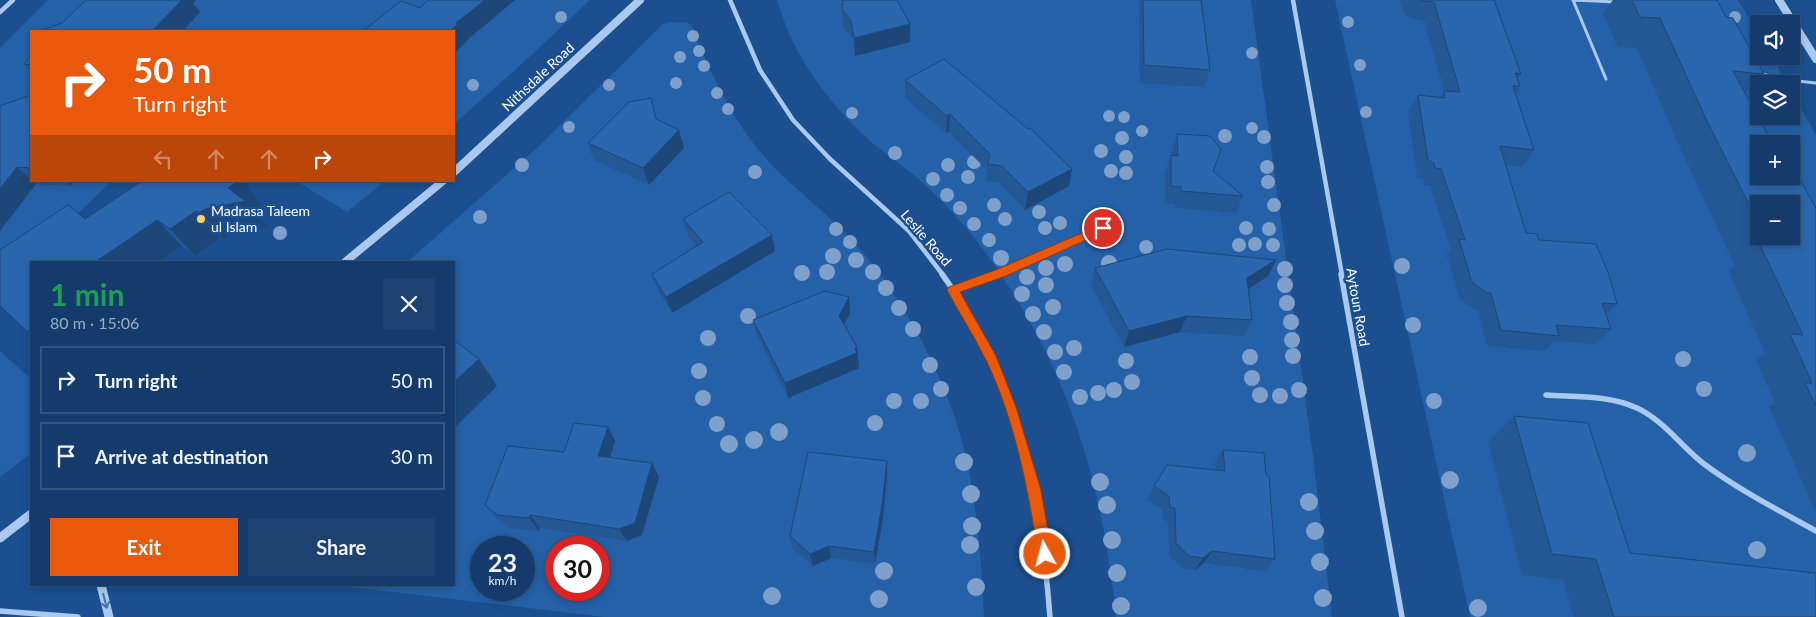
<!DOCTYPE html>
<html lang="en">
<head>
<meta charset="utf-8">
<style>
  body { margin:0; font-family:Lato,sans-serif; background:#1d4271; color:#f1f3f6; height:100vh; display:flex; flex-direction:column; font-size:19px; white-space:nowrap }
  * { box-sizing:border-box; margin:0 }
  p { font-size:16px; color:#9dadc1 }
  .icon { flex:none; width:28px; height:28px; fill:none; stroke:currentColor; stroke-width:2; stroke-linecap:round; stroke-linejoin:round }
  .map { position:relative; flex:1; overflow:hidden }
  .side { position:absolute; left:30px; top:261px; width:425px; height:325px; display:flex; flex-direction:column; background:#143b6b; border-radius:0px; box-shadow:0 2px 8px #0003,0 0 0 1px #33557e }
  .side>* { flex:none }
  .top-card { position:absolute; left:30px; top:30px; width:425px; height:152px; border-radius:0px; box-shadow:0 2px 8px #0003,0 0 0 1px #33557e; background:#ea580c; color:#fff; overflow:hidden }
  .buttons { position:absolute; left:1750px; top:15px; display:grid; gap:10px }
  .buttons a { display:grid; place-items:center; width:50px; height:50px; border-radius:0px; background:#143b6b; box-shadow:0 2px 8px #0003,0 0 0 1px #33557e; font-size:25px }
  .speed { position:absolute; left:470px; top:536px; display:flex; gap:10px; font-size:25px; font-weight:700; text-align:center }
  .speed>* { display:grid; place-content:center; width:65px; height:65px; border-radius:50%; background:#143b6b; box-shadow:0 2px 8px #0003,0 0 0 1px #33557e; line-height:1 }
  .speed small { font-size:12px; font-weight:400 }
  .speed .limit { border:8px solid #d22; background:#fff; color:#111 }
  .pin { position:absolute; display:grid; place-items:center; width:42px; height:42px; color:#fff; margin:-21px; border:2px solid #fff; border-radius:50%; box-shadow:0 1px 5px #0007 }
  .me { position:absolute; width:55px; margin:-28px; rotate:353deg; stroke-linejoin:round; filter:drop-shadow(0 0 4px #0008) }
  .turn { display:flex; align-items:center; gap:18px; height:105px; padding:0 20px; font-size:22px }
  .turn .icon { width:65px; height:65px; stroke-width:2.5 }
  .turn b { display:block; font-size:35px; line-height:42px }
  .lanes { display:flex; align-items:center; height:48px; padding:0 20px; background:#0003; justify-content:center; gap:25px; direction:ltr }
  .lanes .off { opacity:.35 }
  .round { display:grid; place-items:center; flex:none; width:52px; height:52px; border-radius:0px; background:#1d4271 }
  .head { display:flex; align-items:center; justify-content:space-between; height:85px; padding:0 20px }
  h1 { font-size:30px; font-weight:700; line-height:38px; color:#1e9e55 }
  .cta { display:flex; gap:10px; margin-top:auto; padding:10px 20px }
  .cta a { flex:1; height:58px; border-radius:0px; background:#ea580c; color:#fff; font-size:20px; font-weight:700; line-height:58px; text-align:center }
  .cta a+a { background:#1d4271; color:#f1f3f6 }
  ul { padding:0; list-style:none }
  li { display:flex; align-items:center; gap:15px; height:68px; margin:0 10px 8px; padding:0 10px; border:2px solid #33557e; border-radius:0px }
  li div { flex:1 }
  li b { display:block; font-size:19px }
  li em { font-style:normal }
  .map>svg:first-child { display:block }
  .green { fill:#2461a8; fill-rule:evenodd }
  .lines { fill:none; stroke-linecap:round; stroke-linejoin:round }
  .service-far1 { stroke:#a9c9ee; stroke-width:3 }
  .service { stroke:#a9c9ee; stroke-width:4.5 }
  .minor-far1 { stroke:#a9c9ee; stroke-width:4.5 }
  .minor { stroke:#a9c9ee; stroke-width:5.5 }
  .tertiary-far1 { stroke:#a9c9ee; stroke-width:8 }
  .tertiary { stroke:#a9c9ee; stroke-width:9 }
  .tree { fill:#7ea0ca }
  .wall { fill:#245895; fill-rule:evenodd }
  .shaded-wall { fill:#1d4779 }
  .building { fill:#2a66ad; stroke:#1d4779 }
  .oneway { stroke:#4674ac }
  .route { fill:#ea580c; stroke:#983908 }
  .poi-dot { fill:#ffd166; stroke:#1b4f8f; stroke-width:2 }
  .labels { text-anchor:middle; stroke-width:5; stroke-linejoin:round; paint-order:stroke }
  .street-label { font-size:14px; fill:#fff; stroke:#1b4f8f }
  .poi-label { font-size:14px; fill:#fff; stroke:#1b4f8f; text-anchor:start }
</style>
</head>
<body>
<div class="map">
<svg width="1816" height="617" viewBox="0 0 1816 617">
  <rect width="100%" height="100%" fill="#1b4f8f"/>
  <path class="green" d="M48,0h542l-66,62 -70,62v-93h-423v150h81l-112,106v-239z
    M777,0h474l62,456 19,161h-216c-12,-115 -37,-214 -97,-314 -18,-29 -37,-58 -60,-83 -14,-15 -29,-32 -45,-45 -15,-12 -31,-23 -45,-35 -41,-37 -77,-86 -92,-140z
    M1335,0h403l21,36v20h12l16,28h-28v32h32v-24l25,43v482h-346zM1759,144h32v32h-32zM1759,204h32v32h-32z
    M670,22h17l5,4c16,41 34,81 61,117 30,40 75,68 107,106 51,60 94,144 109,222 9,48 13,97 15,146h-380l-270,-32h120v-323h-47l130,-114 126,-124zM481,548h43v42h-43zM556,548h43v42h-43z
    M296,181h89l-38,31z
    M0,351l31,28v74l-31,24z"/>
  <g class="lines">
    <path class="service-far1" d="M1573,0l43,2
      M1573,0l33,79
      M1759,73l20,6 37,4
      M997,275l106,-47"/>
    <path class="service" d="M953,290l47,-16"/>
    <path class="minor-far1" d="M730,0l30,70 33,50 37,39 79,72 34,44
      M1293,0l49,275
      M0,12l13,-12"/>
    <path class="minor" d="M942,274c73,99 99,222 108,343
      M1341,274l61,343
      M1546,395c30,2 63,0 91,13 26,12 45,39 67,56 35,26 74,46 112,67
      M0,611l78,6"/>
    <path class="tertiary-far1" d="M1779,0l37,59
      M454,172l186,-172
      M345,262l98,-81"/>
    <path class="tertiary" d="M0,538l31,-24
      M101,585l8,32"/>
  </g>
  <g class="tree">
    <circle cx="561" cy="17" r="6"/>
    <circle cx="1735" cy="17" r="6"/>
    <circle cx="1348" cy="22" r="6"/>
    <circle cx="693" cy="36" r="6"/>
    <circle cx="699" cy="51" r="6"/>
    <circle cx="1252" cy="53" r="6"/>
    <circle cx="680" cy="57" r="6"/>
    <circle cx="1360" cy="65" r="6"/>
    <circle cx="704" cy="66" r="6"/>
    <circle cx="676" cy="83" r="6"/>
    <circle cx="473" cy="85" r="6"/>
    <circle cx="609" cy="85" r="6"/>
    <circle cx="717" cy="93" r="6"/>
    <circle cx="728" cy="109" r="6"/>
    <circle cx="1366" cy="112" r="6"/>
    <circle cx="852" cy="113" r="6"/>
    <circle cx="1109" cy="116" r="6"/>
    <circle cx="1124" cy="117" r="6"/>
    <circle cx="569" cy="127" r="6"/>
    <circle cx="1252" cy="128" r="6"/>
    <circle cx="1142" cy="131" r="6"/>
    <circle cx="1225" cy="136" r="7"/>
    <circle cx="1264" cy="137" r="7"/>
    <circle cx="1122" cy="138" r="7"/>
    <circle cx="1101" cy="151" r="7"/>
    <circle cx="895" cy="153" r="7"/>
    <circle cx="1126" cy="157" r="7"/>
    <circle cx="974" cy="162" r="7"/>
    <circle cx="522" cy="165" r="7"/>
    <circle cx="948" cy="165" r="7"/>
    <circle cx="1267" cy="167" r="7"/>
    <circle cx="1111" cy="171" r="7"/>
    <circle cx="755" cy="172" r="7"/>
    <circle cx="1126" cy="173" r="7"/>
    <circle cx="968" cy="177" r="7"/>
    <circle cx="933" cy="179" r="7"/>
    <circle cx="1268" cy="182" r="7"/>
    <circle cx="947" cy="195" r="7"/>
    <circle cx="994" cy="205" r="7"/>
    <circle cx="1274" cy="205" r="7"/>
    <circle cx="960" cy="208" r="7"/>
    <circle cx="1039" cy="212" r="7"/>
    <circle cx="480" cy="217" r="7"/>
    <circle cx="1005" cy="219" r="7"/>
    <circle cx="1060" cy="223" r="7"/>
    <circle cx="974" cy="224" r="7"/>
    <circle cx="1045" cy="228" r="7"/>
    <circle cx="1246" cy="228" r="7"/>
    <circle cx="836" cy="229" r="7"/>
    <circle cx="1269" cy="229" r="7"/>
    <circle cx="280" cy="233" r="7"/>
    <circle cx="989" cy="240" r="7"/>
    <circle cx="850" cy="242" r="7"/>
    <circle cx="1255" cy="244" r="7"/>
    <circle cx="1239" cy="245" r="7"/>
    <circle cx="1273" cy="245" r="7"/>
    <circle cx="1146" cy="247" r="7"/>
    <circle cx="833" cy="256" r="8"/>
    <circle cx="1001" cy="258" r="8"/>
    <circle cx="856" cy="260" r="8"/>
    <circle cx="1109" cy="263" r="8"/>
    <circle cx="1065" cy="264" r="8"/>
    <circle cx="1402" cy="266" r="8"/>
    <circle cx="1046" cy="268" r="8"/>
    <circle cx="1285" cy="269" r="8"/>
    <circle cx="827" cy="272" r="8"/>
    <circle cx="873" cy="272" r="8"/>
    <circle cx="802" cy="273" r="8"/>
    <circle cx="1027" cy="277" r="8"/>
    <circle cx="1046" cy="285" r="8"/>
    <circle cx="1285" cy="285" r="8"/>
    <circle cx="886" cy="288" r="8"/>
    <circle cx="1022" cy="294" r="8"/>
    <circle cx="1287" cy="303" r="8"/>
    <circle cx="1053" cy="307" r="8"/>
    <circle cx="899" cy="308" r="8"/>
    <circle cx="1033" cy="314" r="8"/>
    <circle cx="748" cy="316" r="8"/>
    <circle cx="1291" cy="322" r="8"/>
    <circle cx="1413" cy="325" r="8"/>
    <circle cx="913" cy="329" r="8"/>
    <circle cx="1044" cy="332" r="8"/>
    <circle cx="708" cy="338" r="8"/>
    <circle cx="1292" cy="340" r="8"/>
    <circle cx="1074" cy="348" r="8"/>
    <circle cx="1055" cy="352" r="8"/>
    <circle cx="1293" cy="356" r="8"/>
    <circle cx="1250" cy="357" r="8"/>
    <circle cx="1683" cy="359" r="8"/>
    <circle cx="1126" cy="361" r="8"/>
    <circle cx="930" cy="365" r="8"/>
    <circle cx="699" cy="371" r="8"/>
    <circle cx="1064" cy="372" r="8"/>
    <circle cx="1252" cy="378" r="8"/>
    <circle cx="1132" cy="382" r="8"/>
    <circle cx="941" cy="389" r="8"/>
    <circle cx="1704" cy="389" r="8"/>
    <circle cx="1114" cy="390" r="8"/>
    <circle cx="1299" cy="390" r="8"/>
    <circle cx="1098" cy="393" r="8"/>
    <circle cx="1260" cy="395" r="8"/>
    <circle cx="1280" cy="396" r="8"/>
    <circle cx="1080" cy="397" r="8"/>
    <circle cx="703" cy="398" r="8"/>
    <circle cx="894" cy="401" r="8"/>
    <circle cx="921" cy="401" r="8"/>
    <circle cx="1434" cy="401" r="8"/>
    <circle cx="875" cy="423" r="8"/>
    <circle cx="717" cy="424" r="8"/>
    <circle cx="779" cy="432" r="9"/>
    <circle cx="754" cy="440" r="9"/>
    <circle cx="729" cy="444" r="9"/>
    <circle cx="1747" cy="453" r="9"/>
    <circle cx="964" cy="462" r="9"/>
    <circle cx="1450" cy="480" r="9"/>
    <circle cx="1100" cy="482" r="9"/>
    <circle cx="971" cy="494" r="9"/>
    <circle cx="1309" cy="502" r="9"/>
    <circle cx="1107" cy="505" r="9"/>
    <circle cx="972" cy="526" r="9"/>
    <circle cx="1315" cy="531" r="9"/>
    <circle cx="1112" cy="540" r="9"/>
    <circle cx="970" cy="545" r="9"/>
    <circle cx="1757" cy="550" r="9"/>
    <circle cx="1320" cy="562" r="9"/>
    <circle cx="884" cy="571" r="9"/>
    <circle cx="1117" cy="573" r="9"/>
    <circle cx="976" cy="587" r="9"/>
    <circle cx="772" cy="596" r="9"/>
    <circle cx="1323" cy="598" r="9"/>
    <circle cx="879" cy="599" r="9"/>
    <circle cx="1121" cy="606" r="9"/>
    <circle cx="1478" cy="608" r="9"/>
  </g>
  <path class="wall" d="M1139,0h62l9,70 -6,17 -64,-4z
    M1400,0h94l27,74 -4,5 3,7 -4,7 18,57 -12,17 -17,-2 21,68 13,7 78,64 -11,11 5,14 -16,15 -41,-3 -10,10 -57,-5 -9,-37h-4l-15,-11 -12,-43 4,-5 -21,-64 -6,-1 -1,-5 -6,-3 -9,-64 10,-18 22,2 4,-6 -20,-71 -11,-1 -9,-6z
    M1613,0h104l9,17 38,57 -19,19 14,51 57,64v304l-47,-105 6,-4 -19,-43 9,-7 -36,-81 6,-6 -54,-116 -44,-102 -19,-1 -15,-33zM1759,204l32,32h-32z
    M842,9l68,15v18l-55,14 -2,-17 -10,-11z
    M31,56v16l-7,-8z
    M905,80l164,106 -44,24 -25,-27 -14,-2 1,-11 -38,-38 -3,1 -41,-35z
    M31,95v86h43l-4,5 -34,-2 -36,47v-125z
    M657,120l22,10 5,18 -35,37 -55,-25 -6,-17z
    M1177,134l36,37 30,25 -7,17 -61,-5v-4l-10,-1v-30l6,-18h1v-4z
    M142,181h101l20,25 -8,6 13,15 -40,8 -5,4 -3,-2 -25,19 -13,-10 -23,16h-128v71l-31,-27v-56l68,-45 17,14z
    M683,219l92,32 -103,62 -14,-23 -6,-16 44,-28 -8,-10z
    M1276,260l-8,16 -19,13 3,31 -8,16 -64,-4 -56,15 -33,-62 4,-17z
    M849,297l1,16 -6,12 13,22 2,21 -71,30 -31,-62 -4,-16z
    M1514,416l116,137 186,64h-242l-11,-37 -41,-5 -34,-133z
    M608,427l7,14 -5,17 42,5 7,14 -17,58 -15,6 -87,-13 -1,3 -31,-3 -11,-10 -12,-13 79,-53z
    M1223,450l52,109 -10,12 -61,-8 -9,7 -13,-2 -13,-13 -1,-34 -5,-1 -1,-11 -15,-9 7,-14 62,-16 -1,-7z
    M887,461v14l-4,43 -8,46 -44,-6 -18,8 -20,-17 -3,-13z"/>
  <path class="shaded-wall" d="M179,0h17l-3,3 7,9 -17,19h-31z
    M485,0h30l-49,41v1l-12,11v-22h-4l6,-8z
    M910,24v18l-55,14 -1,-18z
    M950,114l-1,18 -3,1 1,-17z
    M679,130l5,18 -35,37 -6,-17z
    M17,167l14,13v1h2l3,3 -36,47v-42z
    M1072,169l-3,17 -44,24 3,-18z
    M65,181h9l-4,5z
    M238,181h5l20,25 -8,6 13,15 -40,8 -5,4 -23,-27 28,-24z
    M196,211l24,26 -25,19 -25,-27z
    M157,220l25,26 -23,16h-64z
    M772,235l3,16 -103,62 -6,-16z
    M1276,260l-8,16 -28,18 7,-16z
    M849,297l1,16 -10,19 -1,-16z
    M1187,316l-7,16 -56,15 5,-16z
    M857,347l2,21 -71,30 -3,-15z
    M479,359l18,27 -43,42v-46z
    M608,427l7,14 -9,29 -8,-14z
    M887,461v14l-4,43 -8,46 -1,-12z
    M652,463l7,14 -17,58 -15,6 -8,-12z
    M530,515l10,13 -1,3 -10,-13z
    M829,546l2,12 -18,8 -3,-12z
    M1212,551l-8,12 -9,7 8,-12z"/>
  <path class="building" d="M86,0h96l-30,31h-106l-1,-2 17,-6z
    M428,0h57l-29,23 2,1 -8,7h-87l38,-30 19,7z
    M843,0h54l13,24 -56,14 -3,-17 -9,-12z
    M1143,0h58l9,70 -66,-5z
    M1420,0h74l27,74 -6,-1 5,13h-7l21,64 -34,-4 26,87 11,1 2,6 57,4 13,31 8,29 -15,-1 9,26 -55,-4 3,11 -58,-6 -10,-37h-4l-15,-11 -13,-43 6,1 -24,-71 -6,-1 -1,-5 -6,-3 -10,-65 27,3 -1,-7 16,1 -26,-90 -12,-1z
    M1632,0h85l9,17 7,1 31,56 -31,-3 40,73h-14v32h32v-12l25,44v198l-11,-23h7l-22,-49 13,1 -43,-90h9l-4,-9h26v-32h-32v20l-52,-103 -47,-103 -20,-1z
    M31,56v9l-7,-1z
    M944,59l84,70 2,-1 42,41 -44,23 -26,-26 -14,-2 2,-10 -40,-40 -3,2 -42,-36z
    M31,95v73l-14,-1 -17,22v-83z
    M651,98l5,21 23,11 -36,38 -55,-25 41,-41z
    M1177,134l33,2 11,13 -8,22 30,25 -62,-5v-4l-10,-1v-31l7,1z
    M142,181h96l-10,7 17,13 -40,8 -5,3 -4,-1 -26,18 -13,-9 -62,42h-64v68l-4,1 -27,-25v-56l68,-45 17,14z
    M729,192l43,43 -106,62 -14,-23 51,-32 -20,-23z
    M1167,249l109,11 -29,18 5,42 -65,-4 -58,15 -34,-63z
    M825,291l24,6 -10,19 18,31 -2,1 2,5 -72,30 -32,-63z
    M454,340l25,19 -25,23z
    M1514,416l74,7 42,130 186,20v44h-202l-18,-58 -44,-5z
    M574,423l34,4 -10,29 54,7 -17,60 -16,6 -89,-14 -1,3 -32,-3 -12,-10 23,-59 56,6z
    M1223,450l41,3 2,22 3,1 6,83 -63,-8 -9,7 -14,-2 -13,-13 -1,-35 -5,-1 -1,-11 -15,-10 13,-21 58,6z
    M808,452l79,9 -5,44 -8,47 -45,-6 -19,8 -20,-18z"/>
  <defs><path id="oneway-shaft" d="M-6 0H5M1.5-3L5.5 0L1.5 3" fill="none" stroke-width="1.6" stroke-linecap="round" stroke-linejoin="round" transform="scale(1.25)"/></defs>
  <use class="oneway" href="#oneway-shaft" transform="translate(105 601) rotate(76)"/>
  <path class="route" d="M1103,224l5,4 -2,3 -100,45 -46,16 36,64 20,51 25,83 11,64 -2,5 -5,2 -5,-2 -2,-5c-10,-65 -23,-134 -52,-194 -12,-24 -26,-46 -39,-70l2,-3 49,-18z"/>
  <circle class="poi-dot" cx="201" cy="219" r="5"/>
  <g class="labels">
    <g class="street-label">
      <text transform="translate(538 77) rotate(-43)" y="5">Nithsdale Road</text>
      <text transform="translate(926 238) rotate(49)" y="5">Leslie Road</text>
      <text transform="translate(1358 307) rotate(80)" y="5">Aytoun Road</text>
    </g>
    <g class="poi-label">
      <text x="211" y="216">Madrasa Taleem<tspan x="211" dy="16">ul Islam</tspan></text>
    </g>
  </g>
</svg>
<div class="buttons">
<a><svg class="icon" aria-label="sound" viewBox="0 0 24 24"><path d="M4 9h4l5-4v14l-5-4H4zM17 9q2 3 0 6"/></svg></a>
<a><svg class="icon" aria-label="layers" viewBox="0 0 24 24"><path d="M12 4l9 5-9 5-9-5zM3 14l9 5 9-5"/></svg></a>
<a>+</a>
<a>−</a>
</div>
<div class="speed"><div>23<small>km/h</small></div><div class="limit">30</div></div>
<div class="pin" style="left:1103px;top:228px;background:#d93025"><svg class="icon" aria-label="arrive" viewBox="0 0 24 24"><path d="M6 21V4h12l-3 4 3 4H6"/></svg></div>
<svg class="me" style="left:1045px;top:554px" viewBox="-20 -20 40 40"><circle r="17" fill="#ea580c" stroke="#fff" stroke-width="3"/><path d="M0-11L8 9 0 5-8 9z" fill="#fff"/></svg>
<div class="top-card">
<div class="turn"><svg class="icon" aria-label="right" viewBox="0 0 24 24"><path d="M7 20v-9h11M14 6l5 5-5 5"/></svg><div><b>50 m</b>Turn right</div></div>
<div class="lanes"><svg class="icon off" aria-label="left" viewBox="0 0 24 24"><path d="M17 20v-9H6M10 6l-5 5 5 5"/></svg><svg class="icon off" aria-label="ahead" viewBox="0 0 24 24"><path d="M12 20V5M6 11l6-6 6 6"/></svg><svg class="icon off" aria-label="ahead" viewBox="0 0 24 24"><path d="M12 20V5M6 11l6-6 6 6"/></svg><svg class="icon" aria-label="right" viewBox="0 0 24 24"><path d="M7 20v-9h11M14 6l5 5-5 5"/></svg></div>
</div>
<section class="side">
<div class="head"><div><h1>1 min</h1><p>80 m · 15:06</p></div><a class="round"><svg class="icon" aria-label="close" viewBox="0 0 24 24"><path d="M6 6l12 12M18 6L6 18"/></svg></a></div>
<ul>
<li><svg class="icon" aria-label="right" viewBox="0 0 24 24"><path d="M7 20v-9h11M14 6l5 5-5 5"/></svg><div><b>Turn right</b></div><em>50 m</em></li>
<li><svg class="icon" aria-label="arrive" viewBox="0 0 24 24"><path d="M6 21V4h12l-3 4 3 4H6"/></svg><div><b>Arrive at destination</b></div><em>30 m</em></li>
</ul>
<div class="cta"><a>Exit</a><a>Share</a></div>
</section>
</div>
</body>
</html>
